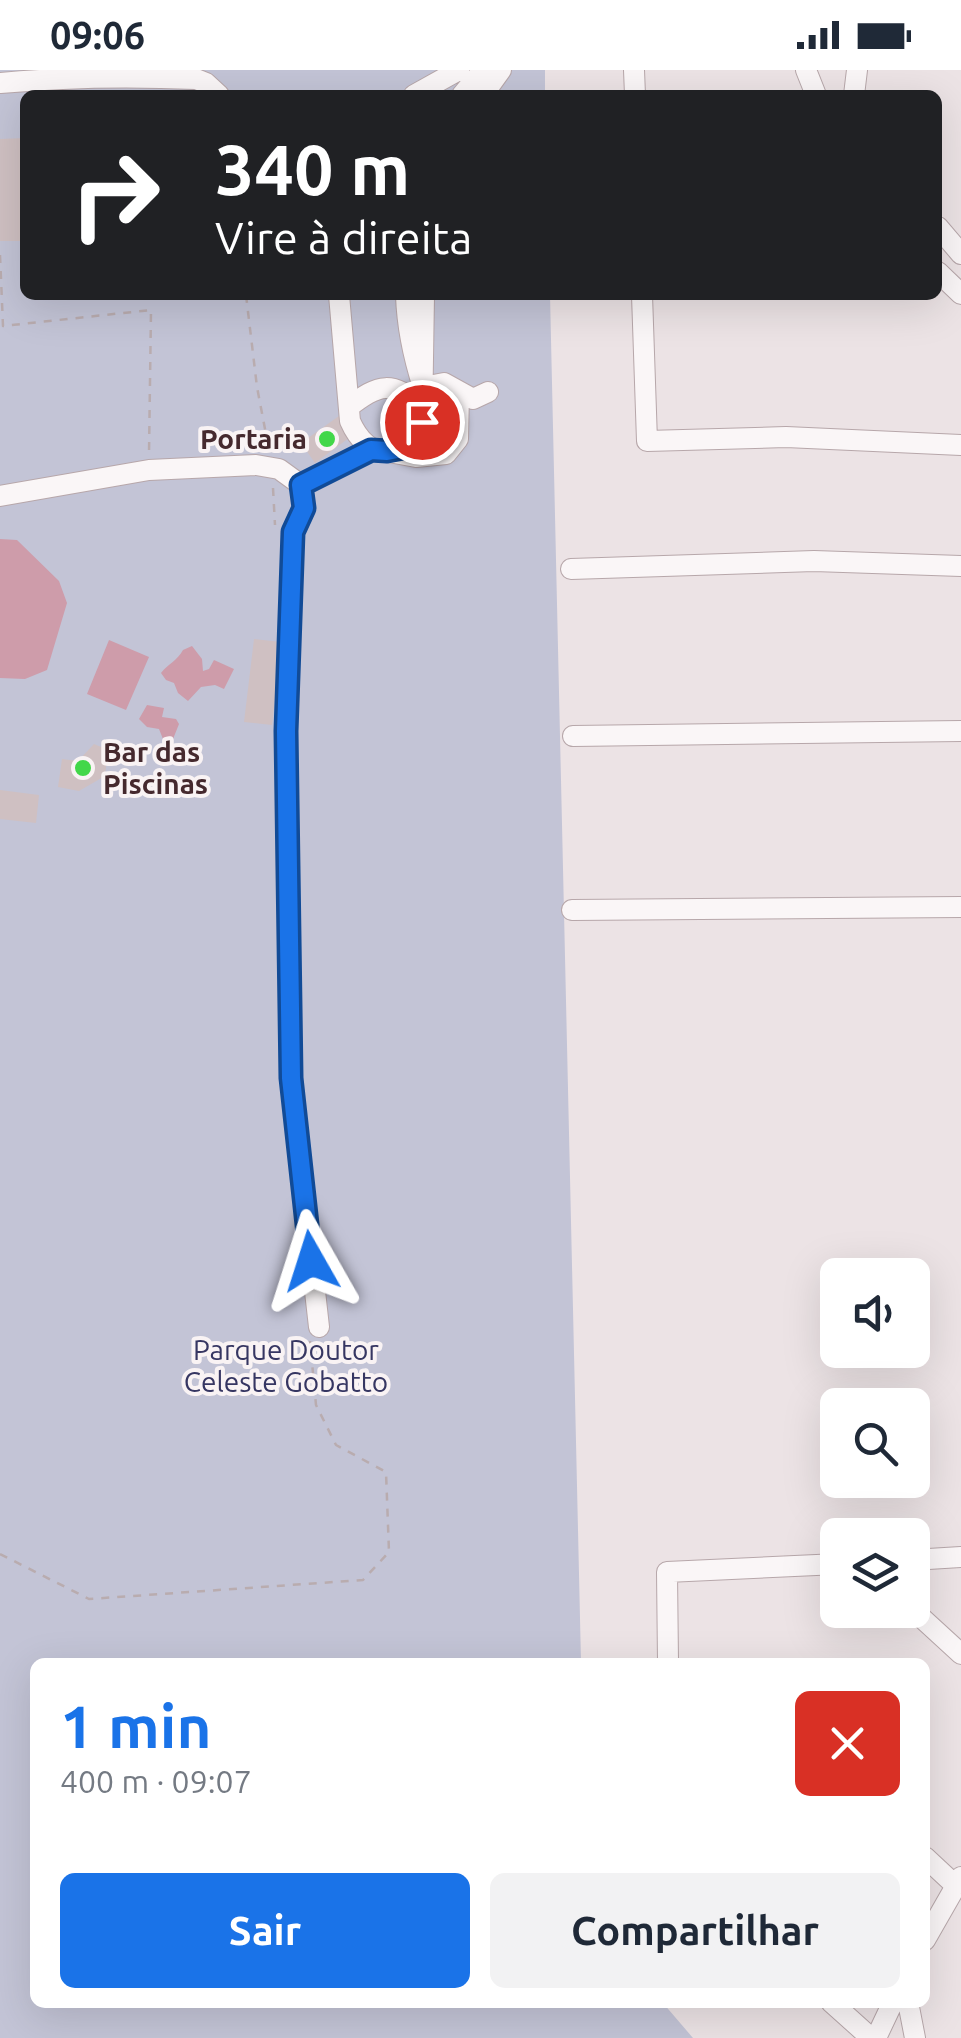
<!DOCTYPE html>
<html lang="pt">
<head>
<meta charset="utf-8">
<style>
  body { margin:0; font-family:Ubuntu,sans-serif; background:#f2f2f3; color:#1f2937; height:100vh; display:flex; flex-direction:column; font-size:38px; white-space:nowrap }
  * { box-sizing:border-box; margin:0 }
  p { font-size:32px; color:#747a83 }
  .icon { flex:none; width:55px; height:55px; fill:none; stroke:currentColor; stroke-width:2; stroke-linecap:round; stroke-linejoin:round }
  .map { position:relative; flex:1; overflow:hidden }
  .side { position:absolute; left:30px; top:1588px; width:900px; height:350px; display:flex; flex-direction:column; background:#fff; border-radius:15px; box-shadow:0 10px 40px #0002 }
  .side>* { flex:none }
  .guide { position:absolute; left:20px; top:20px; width:922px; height:210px; border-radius:15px; box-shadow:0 10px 40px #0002; background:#202124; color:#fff; overflow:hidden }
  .controls { position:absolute; left:820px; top:1188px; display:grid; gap:20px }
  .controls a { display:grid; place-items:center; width:110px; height:110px; border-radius:15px; background:#fff; box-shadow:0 10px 40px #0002; font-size:50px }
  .pin { position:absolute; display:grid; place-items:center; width:85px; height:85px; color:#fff; margin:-42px; border:5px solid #fff; border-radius:50%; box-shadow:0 2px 10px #0007 }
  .me { position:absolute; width:110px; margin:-55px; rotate:354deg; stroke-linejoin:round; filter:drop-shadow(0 0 8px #0008) }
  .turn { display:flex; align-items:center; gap:35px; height:210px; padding:0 30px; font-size:45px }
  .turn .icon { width:130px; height:130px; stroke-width:2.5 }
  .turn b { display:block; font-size:70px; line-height:85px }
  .round { display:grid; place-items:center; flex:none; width:105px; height:105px; border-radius:15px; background:#f2f2f3 }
  .summary { display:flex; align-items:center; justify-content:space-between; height:170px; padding:0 30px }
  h1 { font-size:60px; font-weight:600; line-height:75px; color:#1a73e8 }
  .cta { display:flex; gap:20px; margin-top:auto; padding:20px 30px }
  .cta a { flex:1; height:115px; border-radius:15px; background:#1a73e8; color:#fff; font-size:40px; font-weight:600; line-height:115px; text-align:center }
  .cta a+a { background:#f2f2f3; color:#1f2937 }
  .status { display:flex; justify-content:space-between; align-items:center; height:70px; padding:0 50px; background:#fff; direction:ltr }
  .status svg { height:28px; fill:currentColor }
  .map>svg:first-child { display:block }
  .green { fill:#c3c4d6 }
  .water { fill:#ce9caa }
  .building { fill:#cfc0c2 }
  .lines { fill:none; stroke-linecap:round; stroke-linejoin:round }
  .minor-casing { stroke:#b7a7aa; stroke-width:22 }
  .path { stroke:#b9acaf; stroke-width:2.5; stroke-dasharray:8 8; stroke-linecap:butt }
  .minor { stroke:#faf6f7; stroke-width:20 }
  .route-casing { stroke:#114b97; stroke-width:25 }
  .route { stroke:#1a73e8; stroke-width:18 }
  .poi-dot { fill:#42d749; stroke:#f9f3f4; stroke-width:4 }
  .labels { text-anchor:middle; stroke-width:8; stroke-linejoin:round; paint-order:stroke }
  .poi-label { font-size:28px; font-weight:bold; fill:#45292e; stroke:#f9f3f4; text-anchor:end }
  .park-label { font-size:28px; fill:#363662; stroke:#f9f3f4 }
</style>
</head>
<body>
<div class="status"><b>09:06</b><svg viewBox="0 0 49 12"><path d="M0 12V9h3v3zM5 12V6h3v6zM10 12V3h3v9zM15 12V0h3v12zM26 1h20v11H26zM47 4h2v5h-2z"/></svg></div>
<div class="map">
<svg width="961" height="1968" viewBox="0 0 961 1968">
  <rect width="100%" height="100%" fill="#ece3e5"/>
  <path class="green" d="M0,0h545v25h-520v200h525l31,1367h-546v340l628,1 30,35h-693z"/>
  <path class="water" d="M0,469l17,1 42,41 8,22 -20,67 -22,9 -25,-1z
    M109,570l40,17 -23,53 -39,-16z
    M192,576l10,13 1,12 6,-2 5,-9 20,9 -10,20 -9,-4 -14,2 -13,14 -10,-8 -4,-10 -8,-3 -5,-7c8,-10 16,-12 22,-23z
    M147,635l17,3 -2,9 14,2 3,5 -6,15h-10l-4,-10 -12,-2 -8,-8z"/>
  <path class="building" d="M25,68v103h-25v-102z
    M339,346l14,19 -38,28 -14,-20z
    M254,569l27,3 -9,83 -28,-3z
    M94,674l14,6 -3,26 -26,15 -21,-4 4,-28 16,2z
    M0,720l39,5 -3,28 -36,-4z"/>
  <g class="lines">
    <defs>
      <path id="minor" d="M634,0l1,25
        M806,0l10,25
        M0,13c66,-6 130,-7 196,-4l10,4 13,12
        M414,25l45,-25
        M462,25l21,-25
        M483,25l18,-25
        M854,25l3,-25
        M938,157l23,27
        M938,202l23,22
        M339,225l11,126c18,41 53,42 72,0l2,-126
        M406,225c1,32 7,61 17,92l21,-4 29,16 15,-7
        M642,225l5,146 139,-4 175,8
        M349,337c30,-24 43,-26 73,-1
        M389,382l27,5 30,-3 12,-15 1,-46
        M301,415l70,-36
        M0,426l149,-26 107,-5 23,4 22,16 3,23 -11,24 -7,199 5,347 28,249
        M571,499l243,-8 147,5
        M573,666l388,-5
        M572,840l389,-3
        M912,1490l49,-3
        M912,1539l49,45
        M668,1592l-1,-90 171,-8
        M925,1787l30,28
        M925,1870l36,-63
        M831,1932l40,36
        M908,1932l7,36
        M876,1968l17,-36"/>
    </defs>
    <use href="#minor" class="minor-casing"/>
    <path class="path" d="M0,185l3,71 148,-16 -2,144
      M246,225l11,92 12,63
      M273,418l2,37
      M0,1484l89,45 274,-19 26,-28 -3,-80 -50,-27 -20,-40 -6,-64"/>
    <use href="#minor" class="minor"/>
  </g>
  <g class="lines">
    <defs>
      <path id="route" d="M311,1191l-20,-183 -5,-347 7,-199 11,-24 -3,-23 70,-35 16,1 16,-3 11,-10 8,-16"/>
    </defs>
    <use href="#route" class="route-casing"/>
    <use href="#route" class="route"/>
  </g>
  <g class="poi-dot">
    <circle cx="327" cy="369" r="10"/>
    <circle cx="83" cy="698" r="10"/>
  </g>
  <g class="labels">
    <g class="poi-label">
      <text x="307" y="379">Portaria</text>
      <text x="103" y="692" text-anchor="start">Bar das<tspan x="103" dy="32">Piscinas</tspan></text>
    </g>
    <g class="park-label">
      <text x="286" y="1290">Parque Doutor<tspan x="286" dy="32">Celeste Gobatto</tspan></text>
    </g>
  </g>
</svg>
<div class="controls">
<a><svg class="icon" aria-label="sound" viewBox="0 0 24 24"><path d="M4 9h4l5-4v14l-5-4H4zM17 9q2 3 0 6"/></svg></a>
<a><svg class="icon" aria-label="search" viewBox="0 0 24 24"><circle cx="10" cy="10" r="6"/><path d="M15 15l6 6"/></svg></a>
<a><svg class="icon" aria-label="layers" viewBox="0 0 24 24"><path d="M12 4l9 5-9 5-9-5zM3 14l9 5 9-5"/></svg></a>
</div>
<div class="pin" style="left:422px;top:352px;background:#d93025"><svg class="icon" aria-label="arrive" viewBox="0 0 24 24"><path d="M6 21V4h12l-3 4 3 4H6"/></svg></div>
<svg class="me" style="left:311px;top:1191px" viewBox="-20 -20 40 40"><path d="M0-17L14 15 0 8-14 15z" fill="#1a73e8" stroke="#fff" stroke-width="4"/></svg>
<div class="guide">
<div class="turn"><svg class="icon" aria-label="right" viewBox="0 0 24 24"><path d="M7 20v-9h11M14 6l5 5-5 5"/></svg><div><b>340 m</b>Vire à direita</div></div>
</div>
<section class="side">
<div class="summary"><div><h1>1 min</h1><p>400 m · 09:07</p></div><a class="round" style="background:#d93025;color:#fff"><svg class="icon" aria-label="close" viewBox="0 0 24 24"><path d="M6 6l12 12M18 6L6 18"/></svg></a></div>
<div class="cta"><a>Sair</a><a>Compartilhar</a></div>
</section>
</div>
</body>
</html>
